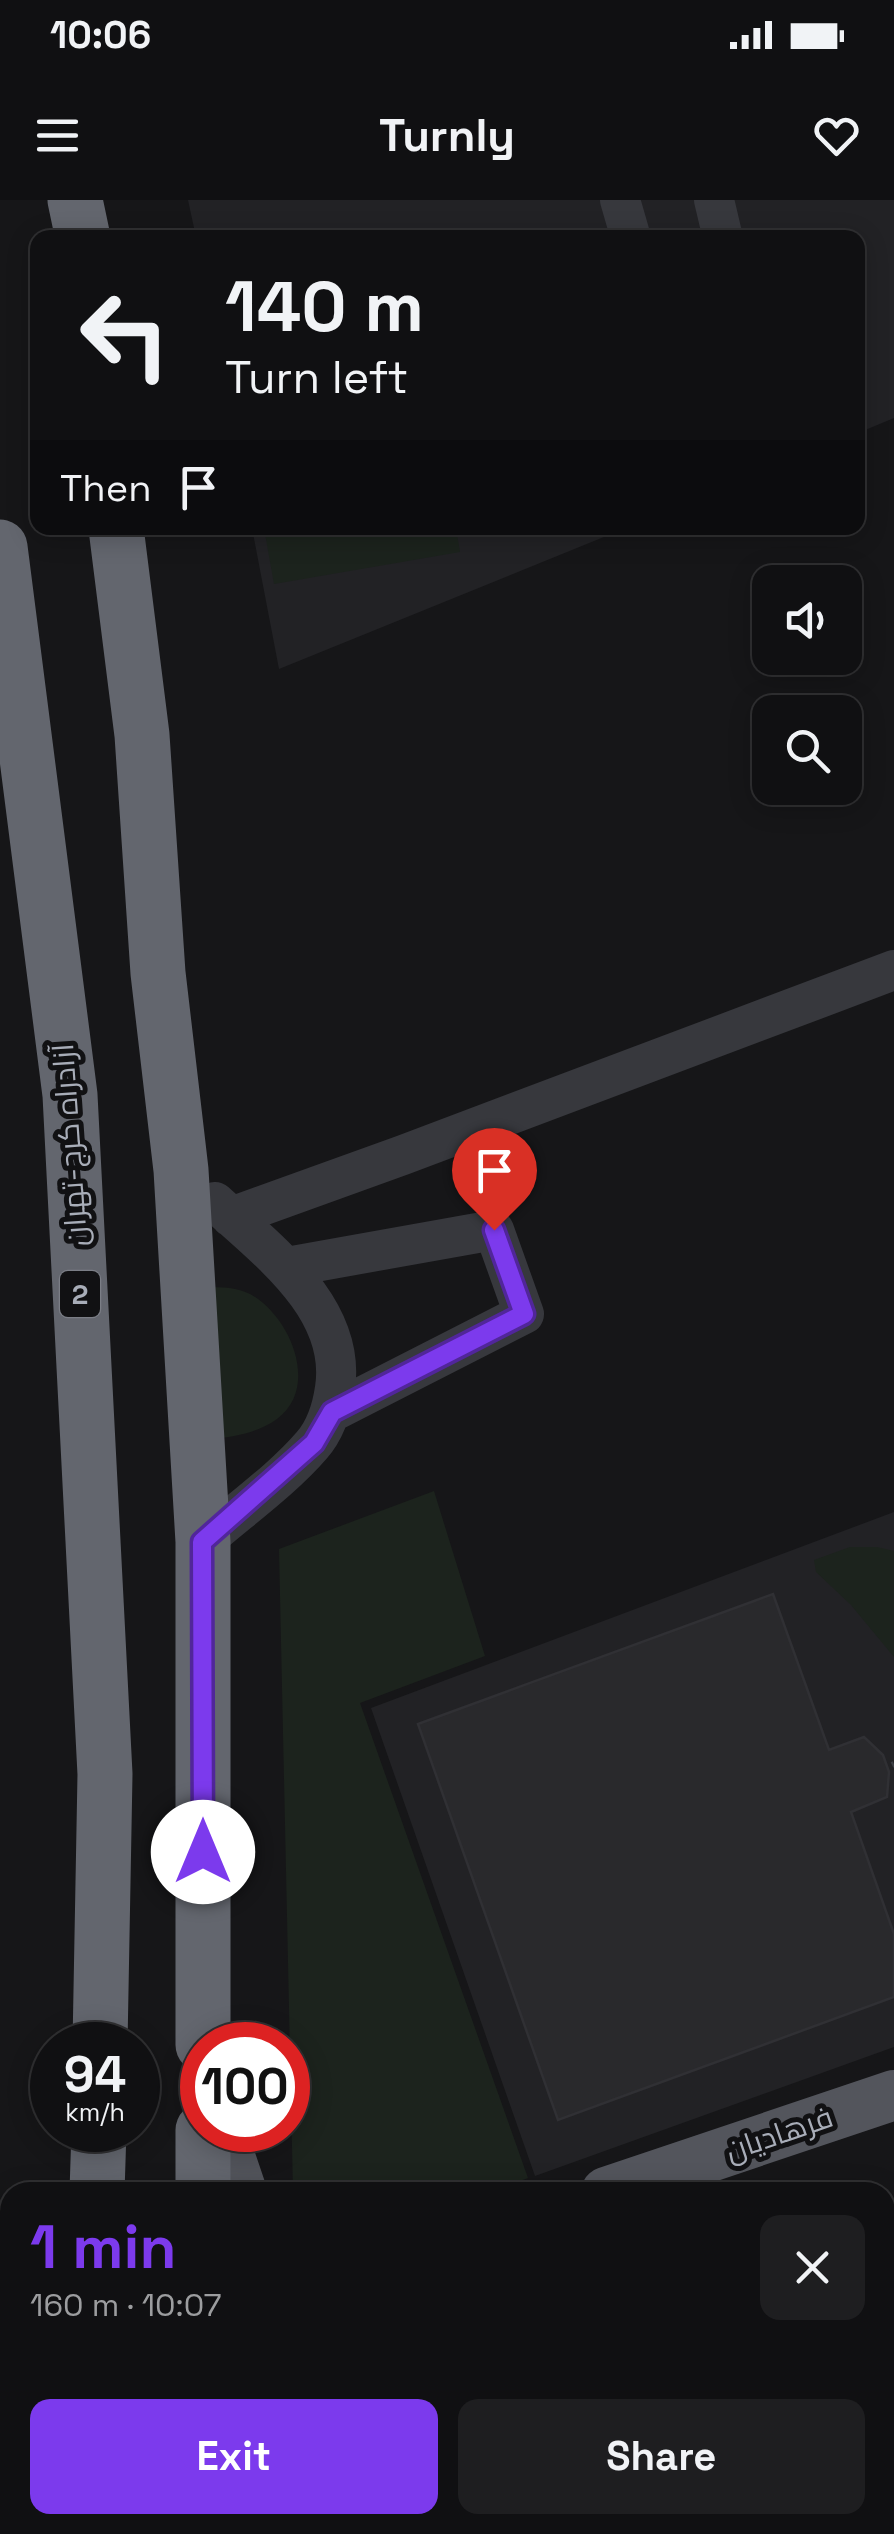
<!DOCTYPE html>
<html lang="en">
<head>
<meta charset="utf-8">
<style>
  body { margin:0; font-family:"Space Grotesk",Cairo,sans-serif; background:#1e1e20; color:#f1f3f6; height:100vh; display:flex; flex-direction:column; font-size:38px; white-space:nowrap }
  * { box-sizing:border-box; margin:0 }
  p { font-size:32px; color:#9c9d9f }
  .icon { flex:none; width:55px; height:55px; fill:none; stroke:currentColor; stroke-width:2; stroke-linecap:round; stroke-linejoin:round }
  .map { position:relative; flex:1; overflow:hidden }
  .panel { position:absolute; left:0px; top:1982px; width:895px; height:352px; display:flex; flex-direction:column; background:#101012; border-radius:30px 30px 0 0; box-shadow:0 5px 25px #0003,0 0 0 2px #303032 }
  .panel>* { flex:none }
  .top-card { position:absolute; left:30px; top:30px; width:835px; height:305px; border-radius:20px; box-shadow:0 5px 25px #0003,0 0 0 2px #303032; background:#101012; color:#f1f3f6; overflow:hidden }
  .buttons { position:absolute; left:752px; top:365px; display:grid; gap:20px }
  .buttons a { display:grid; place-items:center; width:110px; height:110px; border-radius:20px; background:#101012; box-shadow:0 5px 25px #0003,0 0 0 2px #303032; font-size:50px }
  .speed { position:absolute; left:30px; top:1822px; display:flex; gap:20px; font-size:50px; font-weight:700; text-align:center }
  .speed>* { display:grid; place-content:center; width:130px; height:130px; border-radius:50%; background:#101012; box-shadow:0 5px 25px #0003,0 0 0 2px #303032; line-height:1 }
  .speed small { font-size:25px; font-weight:400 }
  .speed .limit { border:15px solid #d22; background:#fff; color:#111 }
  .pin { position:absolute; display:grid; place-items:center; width:85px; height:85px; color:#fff; margin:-102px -42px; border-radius:50% 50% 50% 0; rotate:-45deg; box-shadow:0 0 10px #0007 }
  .pin .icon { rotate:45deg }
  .me { position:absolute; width:110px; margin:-55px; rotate:0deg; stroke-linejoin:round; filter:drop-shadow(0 0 8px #0008) }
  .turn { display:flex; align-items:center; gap:35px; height:210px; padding:0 30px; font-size:45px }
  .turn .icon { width:130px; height:130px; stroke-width:2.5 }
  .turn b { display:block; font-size:70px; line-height:85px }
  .then { display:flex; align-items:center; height:95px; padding:0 30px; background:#0003; gap:20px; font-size:38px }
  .round { display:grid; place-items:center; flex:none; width:105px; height:105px; border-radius:20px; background:#1e1e20 }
  .summary { display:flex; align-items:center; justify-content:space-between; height:170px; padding:0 30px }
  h1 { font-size:60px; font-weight:800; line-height:75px; color:#7c3aed }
  .button { display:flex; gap:20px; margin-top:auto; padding:20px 30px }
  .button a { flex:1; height:115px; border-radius:20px; background:#7c3aed; color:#fff; font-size:40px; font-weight:800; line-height:115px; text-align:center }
  .button a+a { background:#1e1e20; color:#f1f3f6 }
  .status { display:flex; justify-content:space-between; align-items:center; height:70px; padding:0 50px; background:#101012; direction:ltr }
  .status svg { height:28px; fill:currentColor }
  header { display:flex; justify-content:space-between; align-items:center; height:130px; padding:0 30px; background:#101012; font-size:45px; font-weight:800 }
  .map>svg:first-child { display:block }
  .built { fill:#222225 }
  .green { fill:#1c231d }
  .building { fill:#29292c; stroke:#303034; stroke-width:2.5 }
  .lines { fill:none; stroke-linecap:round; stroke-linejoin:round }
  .path { stroke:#3d3f44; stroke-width:6; stroke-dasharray:5 8; stroke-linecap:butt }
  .minor { stroke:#37383d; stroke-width:40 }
  .major { stroke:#53555c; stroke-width:50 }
  .highway { stroke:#63666e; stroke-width:55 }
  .route-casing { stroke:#51269a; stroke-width:25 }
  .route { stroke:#7c3aed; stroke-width:18 }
  .labels { text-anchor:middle; stroke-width:10; stroke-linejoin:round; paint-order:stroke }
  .shield { fill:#111113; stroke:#7b7e86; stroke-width:2.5 }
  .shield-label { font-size:28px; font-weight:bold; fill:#a8adb8 }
  .street-label { font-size:30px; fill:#a8adb8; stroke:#111113 }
</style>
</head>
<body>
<div class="status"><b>10:06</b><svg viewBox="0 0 49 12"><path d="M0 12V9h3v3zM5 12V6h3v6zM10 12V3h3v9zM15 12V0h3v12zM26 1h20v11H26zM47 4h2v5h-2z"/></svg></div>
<header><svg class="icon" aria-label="menu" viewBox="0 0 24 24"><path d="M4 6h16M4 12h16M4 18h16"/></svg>Turnly<svg class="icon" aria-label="heart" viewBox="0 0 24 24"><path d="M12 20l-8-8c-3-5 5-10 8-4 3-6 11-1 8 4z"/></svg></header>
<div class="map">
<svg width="894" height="2334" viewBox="0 0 894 2334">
  <rect width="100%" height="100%" fill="#161618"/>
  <path class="built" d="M188,0h706v218l-36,15v-195l-662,-1z
    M252,328h374l-347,141z
    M894,1312v535l-359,129 -164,-468z"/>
  <path class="green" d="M264,328h192l4,24 -186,32z
    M196,1087c17,0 39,-1 54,7 39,21 71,92 27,125 -20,14 -42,18 -66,20z
    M434,1291l51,165 -125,47 168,475 -38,14h-197l-14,-643z
    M850,1347h27l17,4v106l-43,-52 -35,-33 -2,-12z"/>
  <path class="building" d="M773,1394l56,156 35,-13 19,18 6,17 -2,25 -36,15 43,122v63l-336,123 -140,-396z"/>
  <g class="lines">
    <path class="path" d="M892,1565l2,-1"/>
    <path class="minor" d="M620,0l11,38
      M714,0l9,38
      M231,1017l172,-62 491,-185
      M287,1067l207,-37 30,84 -192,98
      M203,1342c35,-31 79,-62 109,-97 14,-16 20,-36 23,-57 12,-80 -68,-138 -120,-186
      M197,2334l1,-9"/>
    <path class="major" d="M221,1930l21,62
      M606,1992l288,-97"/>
    <path class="highway" d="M75,0l8,38
      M116,328l26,207 16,238 23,197 22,372v503
      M0,347l70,548 35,679 -5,271
      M97,1992l2,-62
      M203,1992v-62
      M95,2325v9
      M238,2325l5,9
      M156,2334l5,-9"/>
  </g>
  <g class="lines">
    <defs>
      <path id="route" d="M203,1652l-1,-310 112,-99 18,-31 192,-98 -30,-84"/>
    </defs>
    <use href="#route" class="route-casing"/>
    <use href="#route" class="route"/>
  </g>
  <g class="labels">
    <rect class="shield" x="60" y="1071" width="40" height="46" rx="8"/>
    <g class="shield-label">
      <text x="80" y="1104">2</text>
    </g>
    <g class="street-label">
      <text transform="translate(70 945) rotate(-94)" y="10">آزادراه کرج-تهران</text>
      <text transform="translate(779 1934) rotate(-19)" y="10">فرهادیان</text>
    </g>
  </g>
</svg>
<div class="buttons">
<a><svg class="icon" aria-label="sound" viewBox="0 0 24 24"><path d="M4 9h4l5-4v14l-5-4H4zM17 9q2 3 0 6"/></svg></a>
<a><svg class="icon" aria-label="search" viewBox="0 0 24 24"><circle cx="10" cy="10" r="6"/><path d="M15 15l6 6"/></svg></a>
</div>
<div class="speed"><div>94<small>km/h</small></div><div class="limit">100</div></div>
<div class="pin" style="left:494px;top:1030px;background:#d93025"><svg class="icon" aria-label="arrive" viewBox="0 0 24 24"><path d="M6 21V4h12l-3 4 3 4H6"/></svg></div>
<svg class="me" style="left:203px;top:1652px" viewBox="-20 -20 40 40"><circle r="19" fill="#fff"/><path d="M0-13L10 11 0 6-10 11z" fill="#7c3aed"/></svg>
<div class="top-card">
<div class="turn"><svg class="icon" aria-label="left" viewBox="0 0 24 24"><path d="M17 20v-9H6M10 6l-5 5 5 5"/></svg><div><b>140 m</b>Turn left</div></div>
<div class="then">Then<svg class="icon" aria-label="arrive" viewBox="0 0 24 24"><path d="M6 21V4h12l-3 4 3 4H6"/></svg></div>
</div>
<section class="panel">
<div class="summary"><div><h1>1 min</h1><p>160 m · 10:07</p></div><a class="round"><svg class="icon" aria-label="close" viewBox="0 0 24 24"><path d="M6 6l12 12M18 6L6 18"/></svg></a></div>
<div class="button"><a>Exit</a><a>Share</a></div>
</section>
</div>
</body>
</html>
